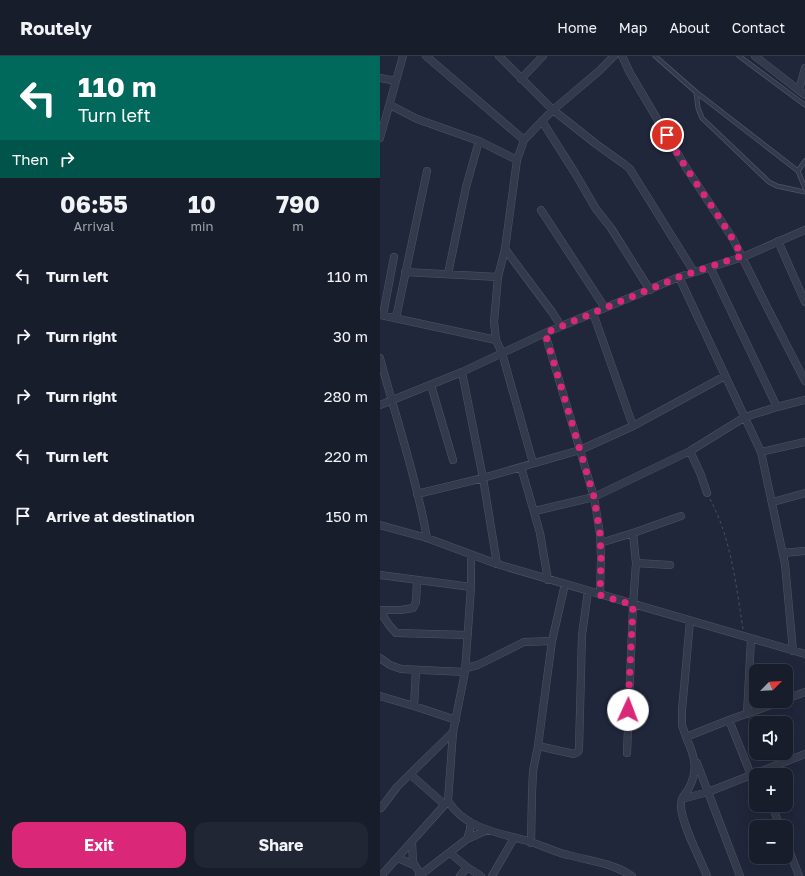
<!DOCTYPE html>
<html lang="en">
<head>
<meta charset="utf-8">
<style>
  body { margin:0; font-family:"Golos Text",sans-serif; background:#212634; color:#f1f3f6; height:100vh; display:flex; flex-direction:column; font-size:15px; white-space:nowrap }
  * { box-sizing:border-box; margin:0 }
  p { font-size:13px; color:#9fa2a9 }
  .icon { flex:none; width:22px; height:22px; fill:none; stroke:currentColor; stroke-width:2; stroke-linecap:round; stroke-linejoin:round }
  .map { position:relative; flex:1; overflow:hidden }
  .details { display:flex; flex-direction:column; background:#181d2c; width:380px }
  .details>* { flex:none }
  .hud { background:#00695c; color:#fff; overflow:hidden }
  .needle { width:26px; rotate:66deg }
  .tools { position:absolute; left:369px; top:608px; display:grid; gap:8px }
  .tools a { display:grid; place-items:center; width:44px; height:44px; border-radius:8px; background:#181d2c; box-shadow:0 4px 16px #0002,0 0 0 1px #363b48; font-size:20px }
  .pin { position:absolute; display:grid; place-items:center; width:34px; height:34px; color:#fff; margin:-17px; border:2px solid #fff; border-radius:50%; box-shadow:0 1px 4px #0007 }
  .me { position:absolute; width:44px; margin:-22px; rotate:2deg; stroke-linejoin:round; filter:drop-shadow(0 0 3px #0008) }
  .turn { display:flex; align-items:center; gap:14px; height:84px; padding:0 12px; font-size:18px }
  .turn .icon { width:52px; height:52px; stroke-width:2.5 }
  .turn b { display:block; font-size:28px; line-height:34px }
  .then { display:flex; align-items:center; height:38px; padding:0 12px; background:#0003; gap:8px; font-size:15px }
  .eta { display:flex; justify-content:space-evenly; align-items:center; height:68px; text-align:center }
  .eta b { font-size:24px; font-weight:700; line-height:28px }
  .cta { display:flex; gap:8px; margin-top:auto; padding:8px 12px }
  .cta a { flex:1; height:46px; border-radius:12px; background:#db2777; color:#fff; font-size:16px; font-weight:700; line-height:46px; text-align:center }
  .cta a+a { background:#212634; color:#f1f3f6 }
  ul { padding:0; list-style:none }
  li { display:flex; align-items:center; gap:12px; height:60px; padding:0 12px }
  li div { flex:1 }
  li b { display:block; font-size:15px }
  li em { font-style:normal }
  header { display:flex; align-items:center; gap:24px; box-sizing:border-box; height:56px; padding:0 20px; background:#181d2c; border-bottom:1px solid #363b48 }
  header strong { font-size:19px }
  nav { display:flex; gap:22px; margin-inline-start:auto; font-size:14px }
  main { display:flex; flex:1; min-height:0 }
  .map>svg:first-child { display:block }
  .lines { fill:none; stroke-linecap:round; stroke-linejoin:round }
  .service-casing { stroke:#4e5466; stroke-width:5 }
  .minor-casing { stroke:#4e5466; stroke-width:8 }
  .path { stroke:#3f5259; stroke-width:1; stroke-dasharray:3 3; stroke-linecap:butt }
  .service { stroke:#333a4b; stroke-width:3.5 }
  .minor { stroke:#333a4b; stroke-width:7 }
  .route { stroke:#db2777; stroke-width:7; stroke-dasharray:0 12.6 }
</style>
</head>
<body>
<header>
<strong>Routely</strong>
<nav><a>Home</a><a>Map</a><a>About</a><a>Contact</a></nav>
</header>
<main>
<section class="details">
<div class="hud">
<div class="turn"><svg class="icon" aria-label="left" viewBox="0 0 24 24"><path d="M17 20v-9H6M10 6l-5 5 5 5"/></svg><div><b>110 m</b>Turn left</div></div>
<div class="then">Then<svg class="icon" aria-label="right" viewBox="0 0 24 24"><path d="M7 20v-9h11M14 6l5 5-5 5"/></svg></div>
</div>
<div class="eta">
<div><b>06:55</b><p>Arrival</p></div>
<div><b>10</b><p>min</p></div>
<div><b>790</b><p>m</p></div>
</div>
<ul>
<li><svg class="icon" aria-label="left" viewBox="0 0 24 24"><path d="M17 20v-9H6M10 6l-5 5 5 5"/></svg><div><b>Turn left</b></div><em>110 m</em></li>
<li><svg class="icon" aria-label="right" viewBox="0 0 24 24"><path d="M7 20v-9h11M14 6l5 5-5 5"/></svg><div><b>Turn right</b></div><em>30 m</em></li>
<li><svg class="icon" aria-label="right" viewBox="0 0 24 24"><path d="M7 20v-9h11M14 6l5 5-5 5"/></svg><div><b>Turn right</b></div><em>280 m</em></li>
<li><svg class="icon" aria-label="left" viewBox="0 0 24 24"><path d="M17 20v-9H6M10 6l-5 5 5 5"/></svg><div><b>Turn left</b></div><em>220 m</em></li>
<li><svg class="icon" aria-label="arrive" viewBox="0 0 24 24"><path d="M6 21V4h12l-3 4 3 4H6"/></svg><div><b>Arrive at destination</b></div><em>150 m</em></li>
</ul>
<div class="cta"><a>Exit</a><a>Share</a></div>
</section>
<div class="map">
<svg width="425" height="820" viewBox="0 0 425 820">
  <rect width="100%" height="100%" fill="#20273b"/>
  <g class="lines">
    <defs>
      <path id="service" d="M275,0l41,36 102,79 7,17
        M359,0l66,49
        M316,36l2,16 4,10 67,64 8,4 28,6
        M418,115l7,-10"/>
      <path id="minor" d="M46,0l98,84
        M119,0l54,54 43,34 28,20 6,5 64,103
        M242,0l8,17 55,93 48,73 34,68 38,74
        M375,0l50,39
        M0,22l16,3
        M141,23l22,-23
        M419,34l6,-22
        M10,49l27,14 62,22 38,19 -12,89 -7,28 -4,45 2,18 6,13 31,110
        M162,65l33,52 21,36 15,19 39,62
        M0,82l23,-82
        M137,104l7,-20 18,-19 11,-11 46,-39 15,-15
        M161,154l64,98
        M398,185l27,61
        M125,193l47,63 9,14
        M330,211l67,140
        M25,216l93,5
        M68,218l18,-87 13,-46
        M299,221l82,175 24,112 8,87
        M213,257l40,113
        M0,259l116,25
        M3,259l11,-58
        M16,262l31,-147
        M165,277l49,164 6,37 1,24 -1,37
        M0,302c16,60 36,119 47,180
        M82,316l21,106 14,86
        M51,329l22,75
        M0,349l82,-33 83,-39 134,-56 64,-20 62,-27
        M310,395l11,24 6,18
        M381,396l44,-10
        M141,411l19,66 8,47
        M37,438l66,-16 97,-28 53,-24 92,-50
        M393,446l32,-9
        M155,455l59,-14 96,-46 55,-34 32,-10 28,-7
        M0,469l47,13 70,26 308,90
        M220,487l33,-10 48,-17
        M403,497l22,-2
        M91,500v31l-6,85 -12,60 -5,69c18,29 53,32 83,41 12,4 24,10 37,13 22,6 45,8 64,21
        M256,507l34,2
        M0,519l91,12
        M0,554h21l12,-2 3,-6 1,-21
        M0,555l9,14 7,8 72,2
        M0,602l10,7 11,4 64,3
        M86,612l12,-3 46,-23 28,-1
        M0,640l34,10 42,14
        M406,643l19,-7
        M34,650l2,-36
        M367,658l4,-75
        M349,664l22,55
        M306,681l-4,-12v-15l8,-89
        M158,690l36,8 4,-2 1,-3 3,-114 6,-44
        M247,697l6,-148 3,-42 -3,-30
        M317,707l43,113
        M31,719l33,29
        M302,743l26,-7 97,-38
        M392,749l8,22
        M1,752l16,-21 56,-55
        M87,783l3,-9v-8
        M32,786l1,20 8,13
        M406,786l13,34
        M151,787l1,-50 1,-22 5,-25 14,-105 13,-57
        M70,797l17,14 14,9
        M18,802l16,7
        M1,820l67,-75
        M39,820l48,-37 20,-9
        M80,820l7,-9
        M112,820l22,-38
        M327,820c-7,-18 -25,-51 -26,-69 -1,-7 3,-12 7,-17 11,-20 7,-33 -2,-53l43,-17 53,-19"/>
    </defs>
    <use href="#service" class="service-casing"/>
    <use href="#minor" class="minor-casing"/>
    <path class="path" d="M330,443c21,39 26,86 33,130"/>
    <use href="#service" class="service"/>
    <use href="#minor" class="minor"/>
  </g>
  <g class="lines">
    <path class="route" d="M248,654l5,-105 -33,-10 1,-37 -1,-24 -6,-37 -49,-164 134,-56 63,-21c-22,-42 -53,-79 -75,-121"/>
  </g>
</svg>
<div class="tools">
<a><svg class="needle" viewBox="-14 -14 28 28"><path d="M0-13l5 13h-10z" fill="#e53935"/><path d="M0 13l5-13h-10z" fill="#9fa2a9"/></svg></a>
<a><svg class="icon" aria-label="sound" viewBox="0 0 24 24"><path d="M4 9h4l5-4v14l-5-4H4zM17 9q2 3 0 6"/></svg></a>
<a>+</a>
<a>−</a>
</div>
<div class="pin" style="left:287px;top:79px;background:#d93025"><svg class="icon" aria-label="arrive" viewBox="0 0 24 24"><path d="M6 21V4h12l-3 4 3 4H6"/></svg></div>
<svg class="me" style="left:248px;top:654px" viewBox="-20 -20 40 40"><circle r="19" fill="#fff"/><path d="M0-13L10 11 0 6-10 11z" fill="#db2777"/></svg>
</div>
</main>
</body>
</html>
